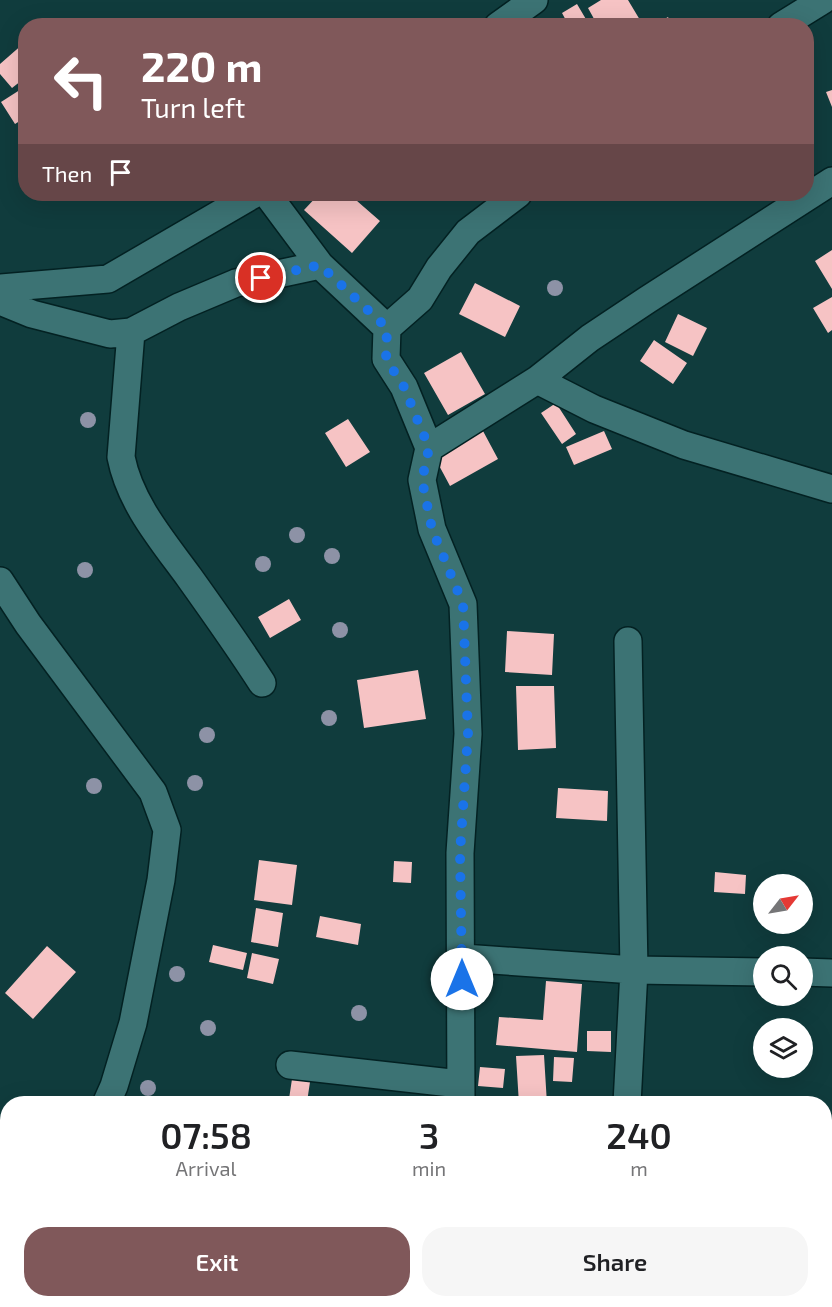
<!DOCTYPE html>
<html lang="en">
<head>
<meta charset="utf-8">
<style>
  body { margin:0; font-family:"Exo 2",sans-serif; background:#f6f6f6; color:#202124; height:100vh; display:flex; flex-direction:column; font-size:22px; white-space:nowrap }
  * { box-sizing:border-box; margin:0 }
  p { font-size:20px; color:#757577 }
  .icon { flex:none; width:33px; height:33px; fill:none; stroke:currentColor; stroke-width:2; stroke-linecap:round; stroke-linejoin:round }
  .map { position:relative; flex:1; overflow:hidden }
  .sheet { position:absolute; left:0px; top:1096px; width:832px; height:212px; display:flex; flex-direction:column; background:#fff; border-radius:24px 24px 0 0; box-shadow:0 6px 24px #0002 }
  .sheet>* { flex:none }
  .top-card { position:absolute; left:18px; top:18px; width:796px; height:183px; border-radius:24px; box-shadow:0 6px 24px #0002; background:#80585a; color:#fff; overflow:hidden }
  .needle { width:39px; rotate:59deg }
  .fabs { position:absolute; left:753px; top:874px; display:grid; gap:12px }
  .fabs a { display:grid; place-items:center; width:60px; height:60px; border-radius:50%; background:#fff; box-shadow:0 6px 24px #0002; font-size:30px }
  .pin { position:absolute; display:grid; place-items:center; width:51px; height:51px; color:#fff; margin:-26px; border:3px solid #fff; border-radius:50%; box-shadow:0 2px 6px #0007 }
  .me { position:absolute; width:66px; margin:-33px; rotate:0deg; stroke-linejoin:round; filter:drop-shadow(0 0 4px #0008) }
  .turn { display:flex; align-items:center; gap:21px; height:126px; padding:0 24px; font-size:27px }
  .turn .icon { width:78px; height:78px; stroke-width:2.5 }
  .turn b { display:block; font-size:42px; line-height:51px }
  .then { display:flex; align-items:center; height:57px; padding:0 24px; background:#0003; gap:12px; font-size:22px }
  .eta { display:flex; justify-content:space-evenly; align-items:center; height:102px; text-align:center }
  .eta b { font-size:36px; font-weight:600; line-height:42px }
  .action { display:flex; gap:12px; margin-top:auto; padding:12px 24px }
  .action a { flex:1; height:69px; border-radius:24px; background:#80585a; color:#fff; font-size:24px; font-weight:600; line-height:69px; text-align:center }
  .action a+a { background:#f6f6f6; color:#202124 }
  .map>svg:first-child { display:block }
  .building { fill:#f6c3c4 }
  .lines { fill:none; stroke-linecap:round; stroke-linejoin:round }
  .street-casing { stroke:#032122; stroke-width:30 }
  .street { stroke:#3c7374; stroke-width:27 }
  .tree { fill:#8d92a6 }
  .route { stroke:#1a73e8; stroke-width:10; stroke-dasharray:0 18 }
</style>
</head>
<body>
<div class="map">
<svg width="832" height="1307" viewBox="0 0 832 1307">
  <rect width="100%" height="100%" fill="#103c3d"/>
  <path class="building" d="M601,0h27l15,25 -45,1 -10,-18z
    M577,4l13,22h-21l-7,-13z
    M668,17l4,9h-19z
    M24,43l2,34 -14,11 -12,-14v-10z
    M26,86v31l-11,7 -14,-22z
    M832,90v17l-6,-15z
    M141,194h15l-9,7z
    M319,194h30l31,27 -28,32 -48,-43z
    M663,194h19l-15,7z
    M832,250v39l-17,-28z
    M475,283l45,23 -15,31 -46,-23z
    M832,297v33l-4,3 -15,-25z
    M678,314l29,14 -14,28 -28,-14z
    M654,340l33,23 -14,21 -33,-23z
    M461,352l24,42 -37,21 -24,-42z
    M556,403l20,31 -14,10 -21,-31z
    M348,419l22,33 -24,15 -21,-34z
    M483,431l15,28 -48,27 -15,-28z
    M604,431l8,18 -38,16 -8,-18z
    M289,599l12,21 -31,18 -12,-21z
    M507,631l47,3 -2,41 -47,-3z
    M418,670l8,49 -62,9 -7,-48z
    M516,686h38l2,62 -38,2z
    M558,788l50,3 -1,30 -51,-3z
    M259,860l38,5 -5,40 -38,-5z
    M394,861l18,1 -1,21 -18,-1z
    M715,872l31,3 -1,19 -31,-2z
    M256,908l27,5 -5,34 -27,-5z
    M320,916l41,8 -3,21 -42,-8z
    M213,945l34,8 -4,17 -34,-8z
    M47,946l29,26 -43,47 -28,-26z
    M252,953l27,6 -6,25 -26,-6z
    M546,981l36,3 -5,68 -81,-7 3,-28 44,3z
    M587,1031h24v21l-24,-1z
    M544,1055l3,49h-28l-3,-48z
    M554,1057l20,1 -2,24 -19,-1z
    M480,1067l25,2 -2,19 -25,-2z
    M292,1079l18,3 -3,20 -18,-3z
    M8,1230v46l-8,-5v-29z"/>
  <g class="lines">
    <defs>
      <path id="street" d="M498,26l36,-26
        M781,26l42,-26
        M267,194l53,71
        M0,288l108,-9 146,-85
        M0,301l32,13 78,20 21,-2 48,-25 57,-24 84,-18 67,63
        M131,332l-10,125c9,46 41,83 68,120 25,35 50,70 73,106
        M537,380l57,29 90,36 148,44
        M429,448l108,-68 53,-42 57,-38 185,-119
        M0,581l28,43 125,168 14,38 -6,50 -28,143 -19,63 -8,18
        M463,958l171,12 130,2
        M802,972l30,1
        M290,1065l170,19
        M461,1104l-1,-251 8,-119 -5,-130 -31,-75 -10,-49 7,-32 -25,-61 -18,-28 1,-31 33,-29 19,-31 29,-36 50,-38
        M627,1104l7,-134 -6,-329
        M474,1300v7
        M22,1307l2,-7
        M181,1307l9,-7
        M613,1307v-7"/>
    </defs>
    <use href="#street" class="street-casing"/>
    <use href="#street" class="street"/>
  </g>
  <g class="tree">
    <circle cx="555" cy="288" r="8"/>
    <circle cx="88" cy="420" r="8"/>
    <circle cx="297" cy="535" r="8"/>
    <circle cx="332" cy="556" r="8"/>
    <circle cx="263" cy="564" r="8"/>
    <circle cx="85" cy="570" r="8"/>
    <circle cx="340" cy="630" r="8"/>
    <circle cx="329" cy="718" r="8"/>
    <circle cx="207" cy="735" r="8"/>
    <circle cx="195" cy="783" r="8"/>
    <circle cx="94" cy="786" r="8"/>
    <circle cx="177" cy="974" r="8"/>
    <circle cx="359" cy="1013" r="8"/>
    <circle cx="208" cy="1028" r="8"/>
    <circle cx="148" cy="1088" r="8"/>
  </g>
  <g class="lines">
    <path class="route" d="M261,278l59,-13 67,63 -1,31 18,28 25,61 -7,32 10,49 31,75 5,130 -8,119 2,126"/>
  </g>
</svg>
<div class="fabs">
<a><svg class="needle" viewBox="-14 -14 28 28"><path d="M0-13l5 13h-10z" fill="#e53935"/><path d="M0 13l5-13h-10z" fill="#757577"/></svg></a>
<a><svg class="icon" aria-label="search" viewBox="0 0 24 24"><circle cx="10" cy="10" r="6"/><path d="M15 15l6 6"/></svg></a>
<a><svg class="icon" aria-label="layers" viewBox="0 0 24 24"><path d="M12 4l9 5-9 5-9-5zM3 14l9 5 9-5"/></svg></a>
</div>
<div class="pin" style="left:261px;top:278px;background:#d93025"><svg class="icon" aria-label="arrive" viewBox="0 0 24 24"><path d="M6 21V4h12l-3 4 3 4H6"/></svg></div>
<svg class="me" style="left:462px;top:979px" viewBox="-20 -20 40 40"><circle r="19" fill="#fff"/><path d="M0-13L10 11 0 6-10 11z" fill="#1a73e8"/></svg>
<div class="top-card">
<div class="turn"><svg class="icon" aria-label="left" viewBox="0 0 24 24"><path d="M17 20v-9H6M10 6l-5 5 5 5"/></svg><div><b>220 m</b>Turn left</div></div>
<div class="then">Then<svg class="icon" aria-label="arrive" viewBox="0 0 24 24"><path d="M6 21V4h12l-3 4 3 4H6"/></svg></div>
</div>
<section class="sheet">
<div class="eta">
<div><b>07:58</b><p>Arrival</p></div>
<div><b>3</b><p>min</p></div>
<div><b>240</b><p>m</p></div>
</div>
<div class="action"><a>Exit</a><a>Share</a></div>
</section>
</div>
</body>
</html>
